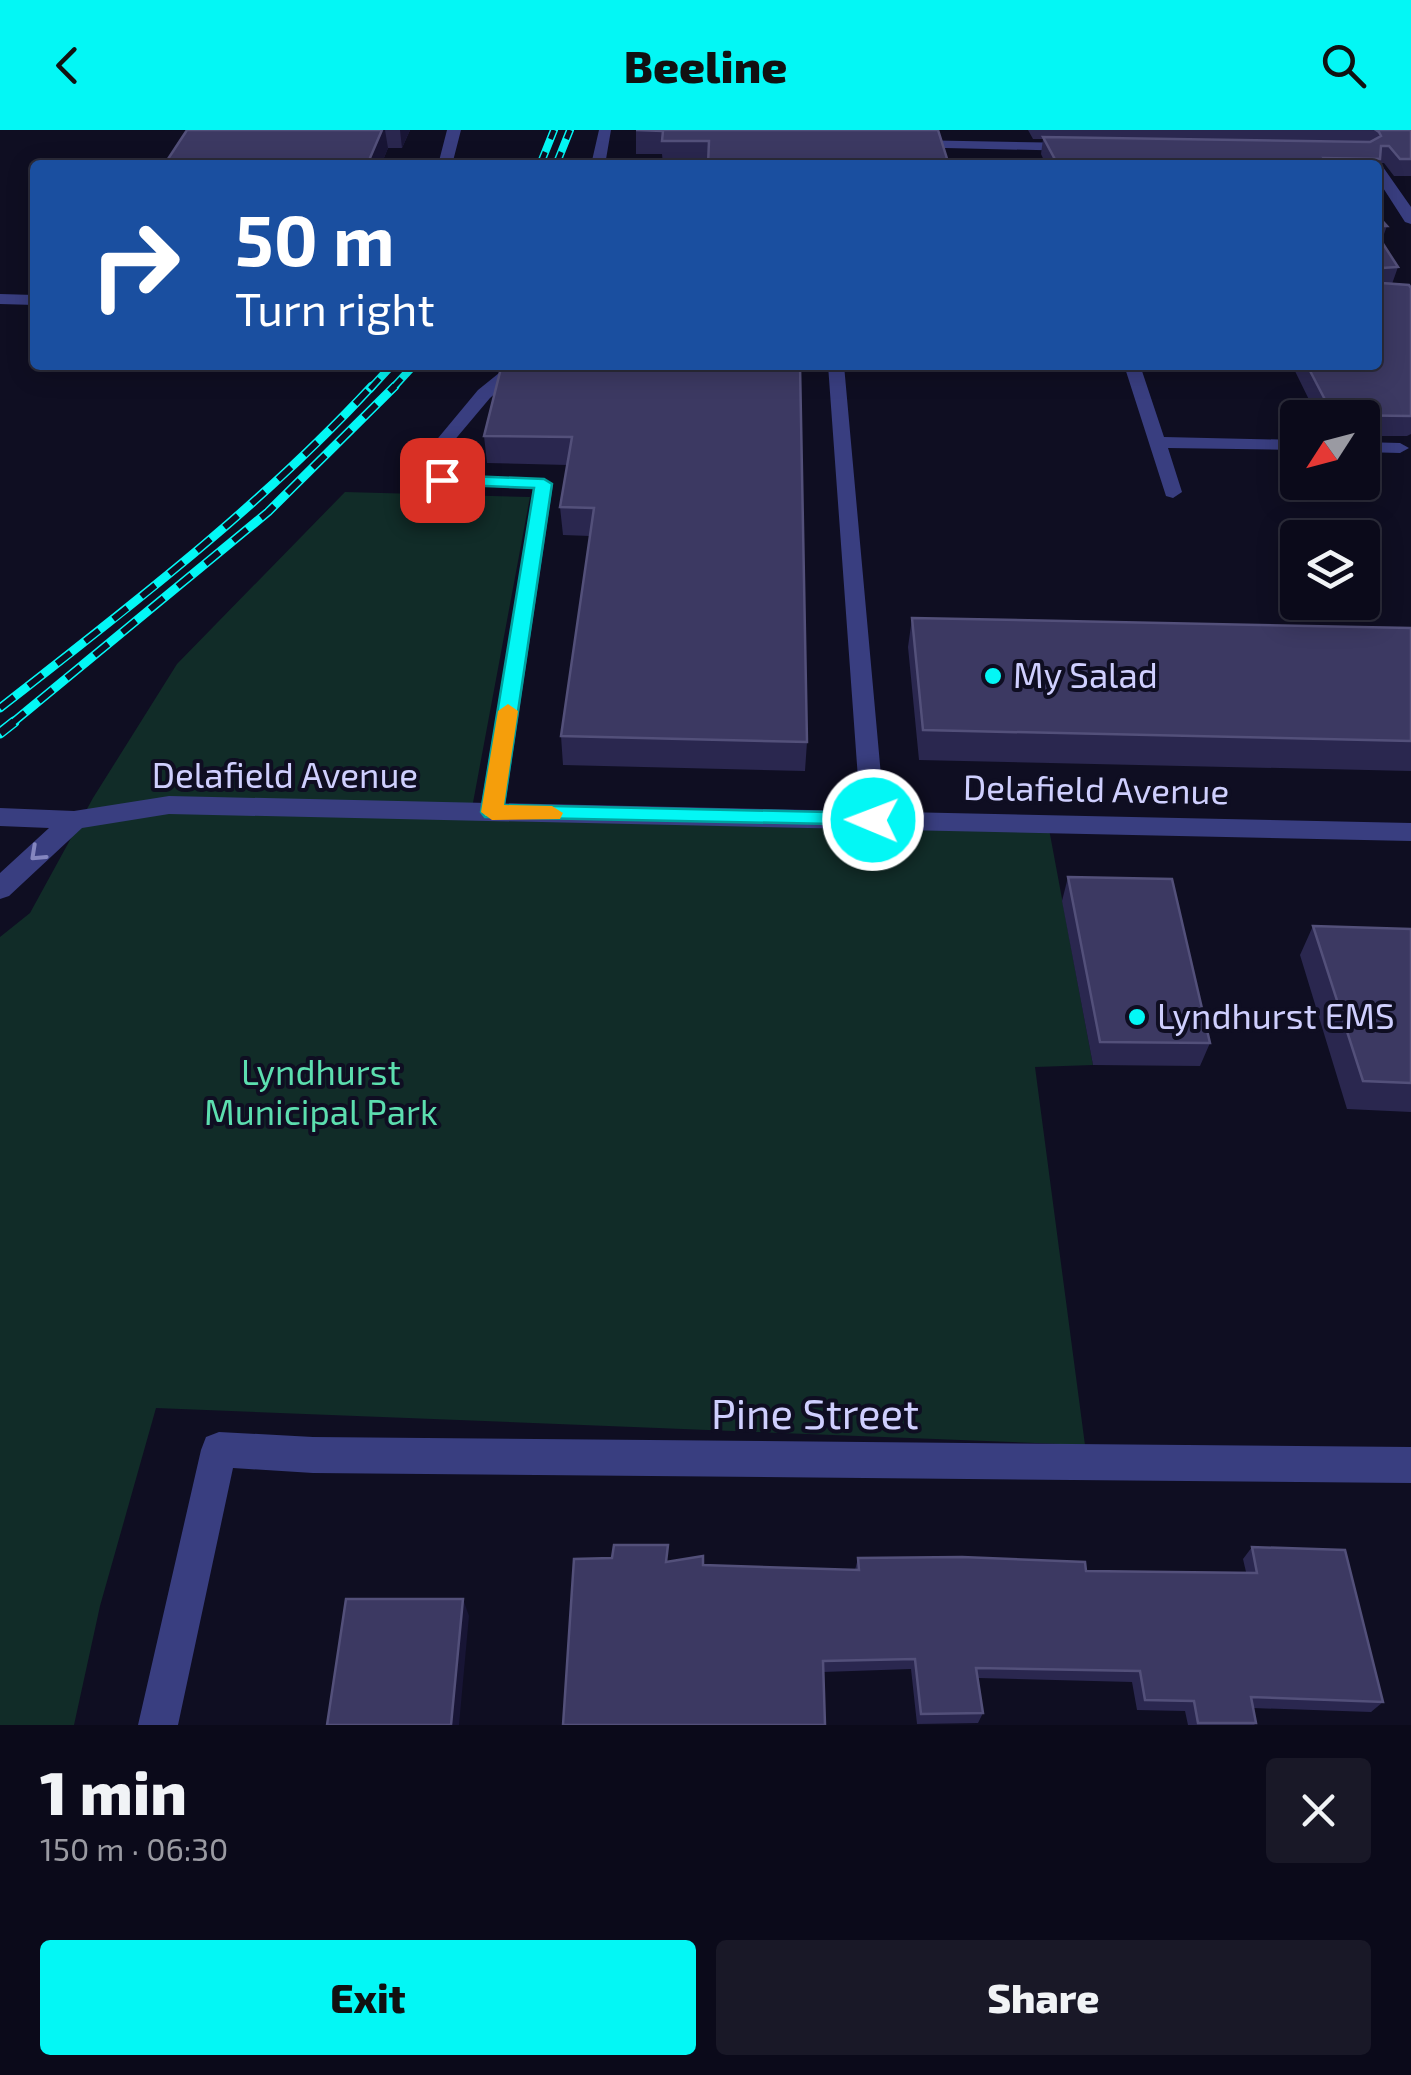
<!DOCTYPE html>
<html lang="en">
<head>
<meta charset="utf-8">
<style>
  body { margin:0; font-family:"Exo 2",sans-serif; background:#191827; color:#f1f3f6; height:100vh; display:flex; flex-direction:column; font-size:38px; white-space:nowrap }
  * { box-sizing:border-box; margin:0 }
  p { font-size:32px; color:#9a9aa2 }
  .icon { flex:none; width:55px; height:55px; fill:none; stroke:currentColor; stroke-width:2; stroke-linecap:round; stroke-linejoin:round }
  .map { position:relative; height:1595px; overflow:hidden }
  .panel { display:flex; flex-direction:column; background:#0b0a1a; flex:1 }
  .panel>* { flex:none }
  .hud { position:absolute; left:30px; top:30px; width:1352px; height:210px; border-radius:10px; box-shadow:0 5px 25px #0003,0 0 0 2px #2b2b39; background:#1a4fa0; color:#fff; overflow:hidden }
  .needle { width:65px; rotate:234deg }
  .tools { position:absolute; left:1280px; top:270px; display:grid; gap:20px }
  .tools a { display:grid; place-items:center; width:100px; height:100px; border-radius:10px; background:#0b0a1a; box-shadow:0 5px 25px #0003,0 0 0 2px #2b2b39; font-size:50px }
  .pin { position:absolute; display:grid; place-items:center; width:85px; height:85px; color:#fff; margin:-42px; border-radius:20px; box-shadow:0 5px 15px #0006 }
  .me { position:absolute; width:110px; margin:-55px; rotate:271deg; stroke-linejoin:round; filter:drop-shadow(0 0 8px #0008) }
  .turn { display:flex; align-items:center; gap:35px; height:210px; padding:0 40px; font-size:45px }
  .turn .icon { width:130px; height:130px; stroke-width:2.5 }
  .turn b { display:block; font-size:70px; line-height:85px }
  .round { display:grid; place-items:center; flex:none; width:105px; height:105px; border-radius:10px; background:#191827 }
  .overview { display:flex; align-items:center; justify-content:space-between; height:170px; padding:0 40px }
  h1 { font-size:60px; font-weight:800; line-height:75px }
  .cta { display:flex; gap:20px; margin-top:auto; padding:20px 40px }
  .cta a { flex:1; height:115px; border-radius:10px; background:#03f7f5; color:#111; font-size:40px; font-weight:800; line-height:115px; text-align:center }
  .cta a+a { background:#191827; color:#f1f3f6 }
  header { display:flex; justify-content:space-between; align-items:center; height:130px; padding:0 40px; background:#03f7f5; color:#111; font-size:45px; font-weight:800 }
  .map>svg:first-child { display:block }
  .green { fill:#112c28 }
  .lines { fill:none; stroke-linecap:round; stroke-linejoin:round }
  .service { fill:#393e80; fill-rule:evenodd }
  .minor { fill:#393e80; fill-rule:evenodd }
  .rail-far2-casing { stroke:#03f7f5; stroke-width:8 }
  .rail-far1-casing { stroke:#03f7f5; stroke-width:9 }
  .rail-casing { stroke:#03f7f5; stroke-width:11 }
  .rail-far2 { stroke:#0f0e22; stroke-width:5; stroke-dasharray:14; stroke-linecap:butt }
  .rail-far1 { stroke:#0f0e22; stroke-width:6; stroke-dasharray:18; stroke-linecap:butt }
  .rail { stroke:#0f0e22; stroke-width:8; stroke-dasharray:22; stroke-linecap:butt }
  .wall { fill:#2a274f }
  .shaded-wall { fill:#181535 }
  .building { fill:#3c3962; stroke:#53507a; stroke-width:2.5 }
  .oneway { stroke:#8486bf }
  .route { fill:#03f7f5; stroke:#02a19f; stroke-width:2.5 }
  .slow { fill:#f59e0b }
  .poi-dot { fill:#03f7f5; stroke:#0f0e22; stroke-width:4 }
  .labels { text-anchor:middle; stroke-width:8; stroke-linejoin:round; paint-order:stroke }
  .poi-label { font-size:35px; fill:#cfcffe; stroke:#0f0e22; text-anchor:start }
  .street-label { font-size:35px; fill:#cfcffe; stroke:#0f0e22 }
  .park-label { font-size:35px; fill:#5cdeaf; stroke:#0f0e22 }
  .near-street-label { font-size:42px; fill:#cfcffe; stroke:#0f0e22 }
</style>
</head>
<body>
<header><svg class="icon" aria-label="back" viewBox="0 0 24 24"><path d="M15 5l-7 7 7 7"/></svg>Beeline<svg class="icon" aria-label="search" viewBox="0 0 24 24"><circle cx="10" cy="10" r="6"/><path d="M15 15l6 6"/></svg></header>
<div class="map">
<svg width="1411" height="1595" viewBox="0 0 1411 1595">
  <rect width="100%" height="100%" fill="#0f0e22"/>
  <path class="green" d="M345,362l185,5 -58,311 577,21 44,236 -58,2 50,378 -929,-37 -56,198 -26,119h-74v-788l30,-24 63,-115 84,-134z"/>
  <g class="lines">
    <path class="service" d="M599,0h12l-6,35h-14z
      M509,235h18l-37,33 -48,57 7,20 95,4 9,5 -49,328 -12,8 -12,-8 54,-323 -98,-5 -12,-29 54,-65z
      M828,235h16l41,455 -12,8 -12,-8z
      M1124,235h16l24,72 134,3v10l-130,-2 14,44 -9,6 -7,-2z
      M1362,312l38,1 9,5 -9,5 -38,-1z"/>
    <path class="minor" d="M447,0h14l-9,35h-14z
      M909,10l167,3 7,4 -7,4 -172,-4v-6z
      M1378,36l5,1 28,40v17l-6,-2 -27,-42z
      M0,164l35,1v10l-35,-1z
      M169,666l1242,27v18l-1242,-27 -87,14 -73,68 -9,3v-26l49,-45 -49,-2v-18l74,3z
      M219,1302l94,5 1098,10v36l-1098,-10 -80,-5 -55,257h-40l63,-275 5,-13z"/>
    <defs>
      <path id="rail-far2" d="M540,35l14,-35
        M556,35l14,-35
        M370,259l22,-24
        M392,259l22,-24"/>
      <path id="rail-far1" d="M0,578c129,-101 260,-201 372,-322
        M11,594l257,-212 127,-126"/>
      <path id="rail" d="M0,603l14,-11"/>
    </defs>
    <use href="#rail-far2" class="rail-far2-casing"/>
    <use href="#rail-far1" class="rail-far1-casing"/>
    <use href="#rail" class="rail-casing"/>
    <use href="#rail-far2" class="rail-far2"/>
    <use href="#rail-far1" class="rail-far1"/>
    <use href="#rail" class="rail"/>
  </g>
  <path class="wall" d="M187,0h223l-8,18h-14l-7,17h-217z
    M636,0h302l11,35h-286l-1,-11h-26z
    M1028,0h383v46h-17l-10,-13h-6v3l-332,-1 -5,-11 2,-15h-10z
    M1378,86l9,10 -6,16 17,25 -6,17 19,4v146l-4,2h-45v-18h-44l-26,-53h86z
    M615,240l192,372 -2,29 -242,-6 -2,-29 29,-200 -27,-1 -3,-28 8,-42 -81,-2 -3,-27z
    M912,488l499,10v143l-492,-11 -11,-113z
    M1068,747l142,166 -10,23 -107,-1 -31,-164z
    M1313,796l98,3v183l-64,-3 -47,-154z
    M1252,1417l131,155 -12,10 -118,-4 3,15 -2,2h-66l-3,-14 -48,-1 -5,-28 -154,-4 5,35 -5,10 -61,1 -6,-55 -88,3 -211,-114 91,7 152,5 3,-12 228,13 160,1 -3,-13z"/>
  <path class="shaded-wall" d="M382,0h3l3,18 -7,17h-14z
    M400,0h10l-8,18z
    M463,1469l6,17 -10,109h-8z"/>
  <path class="building" d="M187,0h195l-15,35h-203z
    M636,0h302l11,35h-241l1,-24h-47l1,-10z
    M1376,0h35v29h-11l-11,-13h-8l-1,13 -56,-1 6,7h-272l-15,-28 327,5 11,-6 -2,-4z
    M1378,86l9,10h-9z
    M1378,106l20,31 -16,1v15l27,2 2,3v128l-78,-1 -26,-50h71z
    M616,235h184l7,377 -246,-6 33,-228 -34,-1 12,-70 -88,-1 17,-68 114,2z
    M912,488l499,10v113l-488,-11z
    M1068,747l104,2 38,164 -110,-1z
    M1313,796l98,3v154l-48,-2z
    M614,1415h54l-2,17 37,-6v9l156,5 -1,-12 104,-1 123,5 1,9 171,2 -5,-26 93,3 38,152 -132,-5 5,26h-58l-4,-22 -49,-1 -5,-29 -164,-3 7,45 -62,1 -6,-55 -92,2 2,64h-262l11,-166 38,-1z
    M346,1469h117l-12,126h-124z"/>
  <defs><path id="oneway-chevron" d="M-2-3.5L2.5 0L-2 3.5" fill="none" stroke-width="1.6" stroke-linecap="round" stroke-linejoin="round" transform="scale(2.5)"/></defs>
  <use class="oneway" href="#oneway-chevron" transform="translate(37 724) rotate(137)"/>
  <path class="route" d="M442,345l102,4 8,5 -48,321 369,8 8,2 3,5 -3,5 -396,-8 -4,-5 53,-324 -98,-4 -2,-4z"/>
  <path class="slow" d="M508,574l10,7 -14,94 48,1 11,7 -3,6 -68,1 -11,-8 17,-101z"/>
  <g class="poi-dot">
    <circle cx="993" cy="546" r="10"/>
    <circle cx="1137" cy="887" r="10"/>
  </g>
  <g class="labels">
    <g class="poi-label">
      <text x="1013" y="558">My Salad</text>
      <text x="1157" y="899">Lyndhurst EMS</text>
    </g>
    <g class="street-label">
      <text x="285" y="658">Delafield Avenue</text>
      <text transform="translate(1096 660) rotate(1)" y="12">Delafield Avenue</text>
    </g>
    <g class="park-label">
      <text x="321" y="955">Lyndhurst<tspan x="321" dy="40">Municipal Park</tspan></text>
    </g>
    <g class="near-street-label">
      <text x="815" y="1299">Pine Street</text>
    </g>
  </g>
</svg>
<div class="tools">
<a><svg class="needle" viewBox="-14 -14 28 28"><path d="M0-13l5 13h-10z" fill="#e53935"/><path d="M0 13l5-13h-10z" fill="#9a9aa2"/></svg></a>
<a><svg class="icon" aria-label="layers" viewBox="0 0 24 24"><path d="M12 4l9 5-9 5-9-5zM3 14l9 5 9-5"/></svg></a>
</div>
<div class="pin" style="left:442px;top:350px;background:#d93025"><svg class="icon" aria-label="arrive" viewBox="0 0 24 24"><path d="M6 21V4h12l-3 4 3 4H6"/></svg></div>
<svg class="me" style="left:873px;top:690px" viewBox="-20 -20 40 40"><circle r="17" fill="#03f7f5" stroke="#fff" stroke-width="3"/><path d="M0-11L8 9 0 5-8 9z" fill="#fff"/></svg>
<div class="hud">
<div class="turn"><svg class="icon" aria-label="right" viewBox="0 0 24 24"><path d="M7 20v-9h11M14 6l5 5-5 5"/></svg><div><b>50 m</b>Turn right</div></div>
</div>
</div>
<section class="panel">
<div class="overview"><div><h1>1 min</h1><p>150 m · 06:30</p></div><a class="round"><svg class="icon" aria-label="close" viewBox="0 0 24 24"><path d="M6 6l12 12M18 6L6 18"/></svg></a></div>
<div class="cta"><a>Exit</a><a>Share</a></div>
</section>
</body>
</html>
